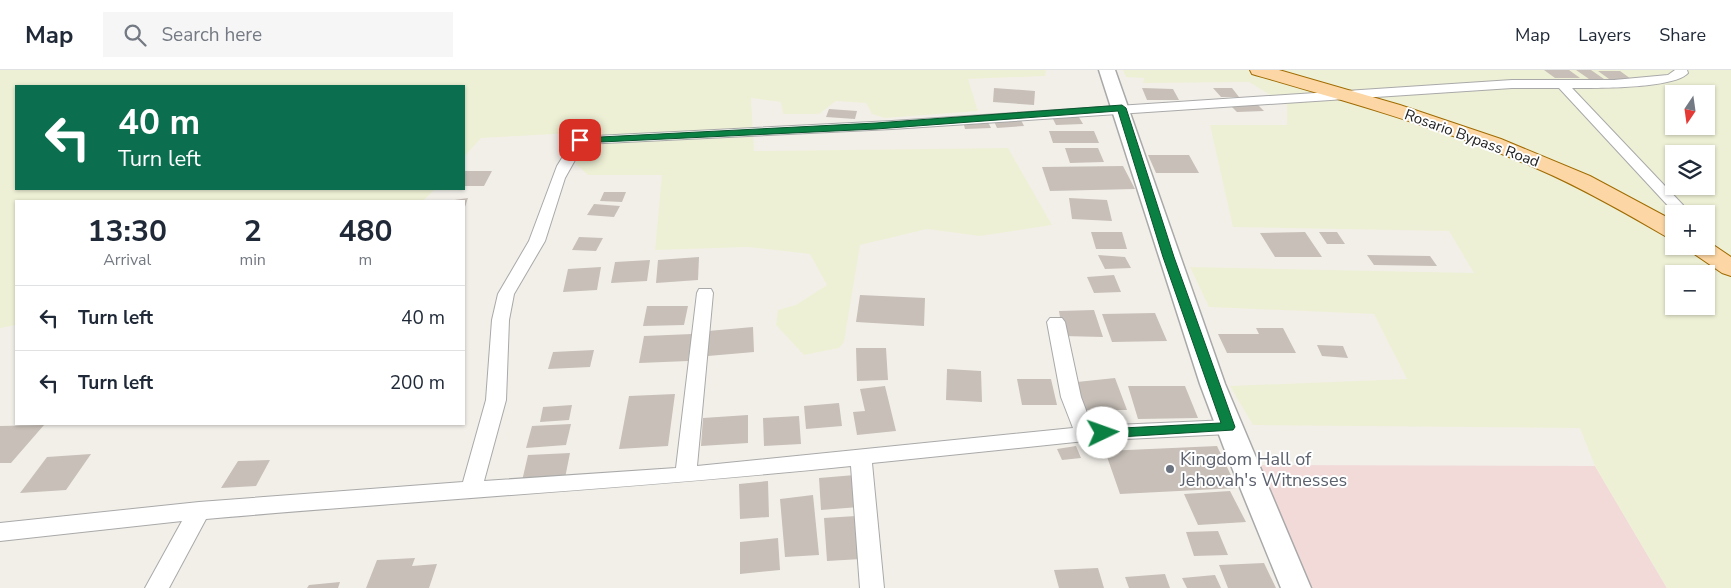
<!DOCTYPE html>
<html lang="en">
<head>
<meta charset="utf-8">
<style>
  body { margin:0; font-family:"Nunito Sans",sans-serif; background:#f6f6f7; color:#1f2937; height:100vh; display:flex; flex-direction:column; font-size:19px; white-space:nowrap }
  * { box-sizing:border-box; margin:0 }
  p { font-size:16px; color:#747a83 }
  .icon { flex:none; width:28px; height:28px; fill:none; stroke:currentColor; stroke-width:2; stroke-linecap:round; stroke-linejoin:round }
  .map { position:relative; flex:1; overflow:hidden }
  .side { position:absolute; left:15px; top:130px; width:450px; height:225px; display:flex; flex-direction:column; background:#fff; border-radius:0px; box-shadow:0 1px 4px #0004 }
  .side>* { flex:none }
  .top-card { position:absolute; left:15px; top:15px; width:450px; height:105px; border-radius:0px; box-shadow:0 1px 4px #0004; background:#0b6e4f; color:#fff; overflow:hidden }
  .needle { width:32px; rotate:193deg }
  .buttons { position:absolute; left:1665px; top:15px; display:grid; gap:10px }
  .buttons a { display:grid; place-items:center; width:50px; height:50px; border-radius:0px; background:#fff; box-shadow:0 1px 4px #0004; font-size:25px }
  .pin { position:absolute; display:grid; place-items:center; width:42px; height:42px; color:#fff; margin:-21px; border-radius:10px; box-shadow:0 2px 8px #0006 }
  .me { position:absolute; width:55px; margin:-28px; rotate:87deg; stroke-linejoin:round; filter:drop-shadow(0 0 4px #0008) }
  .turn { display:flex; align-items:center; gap:18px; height:105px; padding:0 20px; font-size:22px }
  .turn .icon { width:65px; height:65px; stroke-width:2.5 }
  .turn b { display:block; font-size:35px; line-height:42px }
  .eta { display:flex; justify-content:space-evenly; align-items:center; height:85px; text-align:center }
  .eta b { font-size:30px; font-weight:700; line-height:35px }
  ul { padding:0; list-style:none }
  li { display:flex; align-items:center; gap:15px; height:65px; padding:0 20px; border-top:1px solid #e0e1e3 }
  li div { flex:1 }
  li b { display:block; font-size:19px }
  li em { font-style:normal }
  header { display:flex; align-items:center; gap:30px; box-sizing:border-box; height:70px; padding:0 25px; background:#fff; border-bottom:1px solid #e0e1e3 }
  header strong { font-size:24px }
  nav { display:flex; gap:28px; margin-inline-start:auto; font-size:18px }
  .search { width:350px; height:45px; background:#f6f6f7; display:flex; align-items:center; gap:12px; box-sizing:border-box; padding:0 18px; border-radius:0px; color:#747a83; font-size:19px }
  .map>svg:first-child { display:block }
  .commercial { fill:#f2dad9 }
  .farmland { fill:#eef0d5; fill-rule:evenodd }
  .building { fill:#c7bfb8 }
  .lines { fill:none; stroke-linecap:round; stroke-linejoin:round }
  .minor-casing { stroke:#a9a9a9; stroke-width:2 }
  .tertiary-casing { stroke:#a9a9a9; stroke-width:3 }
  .primary-casing { stroke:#a06b00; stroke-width:2 }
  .minor { fill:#fff; fill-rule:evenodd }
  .tertiary { fill:#fff; fill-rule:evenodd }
  .primary { fill:#fcd6a4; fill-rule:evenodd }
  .route { fill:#0b8043; stroke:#07532c }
  .worship-dot { fill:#6b7280; stroke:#fff; stroke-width:2 }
  .labels { text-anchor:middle; stroke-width:4; stroke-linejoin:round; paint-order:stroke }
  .far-street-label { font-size:15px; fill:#222; stroke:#fff }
  .worship-label { font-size:18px; fill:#5b616d; stroke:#fff; text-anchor:start }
</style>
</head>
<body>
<header>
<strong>Map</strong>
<div class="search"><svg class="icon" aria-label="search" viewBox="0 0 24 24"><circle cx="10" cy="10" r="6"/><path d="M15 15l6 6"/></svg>Search here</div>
<nav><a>Map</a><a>Layers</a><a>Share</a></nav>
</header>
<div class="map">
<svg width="1731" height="518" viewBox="0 0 1731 518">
  <rect width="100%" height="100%" fill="#f2efe9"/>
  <path class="commercial" d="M1246,395l349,1 72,122h-364z"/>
  <path class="farmland" d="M0,0h1046l-1,6 -77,3 10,32 -93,7 -13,-4 -6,-11 -30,-2 -17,13h-36l-2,-12 -30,-4 3,53 254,-3 44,77 -72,11 -53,-7 -67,16 -16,97 -5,6 -35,7 -28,-30 2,-15 18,-5 31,-20 -17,-31 -62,-7 -93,3 7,-75h-74l-12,-11 -3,-31 -92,5 -17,19v-71h-448v103h419l-12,12h-407v124l-16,3z
    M1123,0h608v518h-64l-72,-122 -15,-38 -327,-3 -23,-39 177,-7 -33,-65 -165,-7 -19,-40 284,6 -25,-42 -216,-4 -23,-102h77v-20l-38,-23 -106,1 1,-5 -18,-1zM1674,24h32v32h-32zM1674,84h32v32h-32zM1674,144h32v32h-32zM1674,204h32v32h-32z"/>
  <path class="building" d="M1544,0h25l11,8h-25z
    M1576,0h15l13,9h-15z
    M1598,1h22l11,8h-22z
    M994,18l41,3 -1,14 -41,-3z
    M1142,18l31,1 6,11h-32z
    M1213,18h19l7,9h-18z
    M1256,33l8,8 -27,1 -7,-7z
    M829,39l28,2 -2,8 -29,-2z
    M1077,44l6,10 -27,1 -5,-10z
    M1020,48l4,8 -27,2 -4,-9z
    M987,50l4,8 -26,1 -2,-8z
    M1049,61h45l5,12h-46z
    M1065,78h33l6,14 -34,1z
    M1148,85h41l10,18h-43z
    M1123,96l12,23 -85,2 -8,-24z
    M464,101h28l-8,15h-20z
    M604,122h22l-4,10 -22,-1z
    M468,128l-4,12v-9h-16z
    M1069,128l38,2 5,21 -40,-2z
    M594,134l26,2 -6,11 -27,-2z
    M1091,162h31l5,17h-31z
    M1305,162l17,25h-47l-15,-24z
    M1319,162h18l8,12h-18z
    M579,167l24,1 -7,13 -24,-1z
    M1098,185l27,2 6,11 -26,1z
    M1367,185l63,1 7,10 -63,-1z
    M699,187l-1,23 -42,3 2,-23z
    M650,190l-3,21 -36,2 4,-21z
    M601,197l-4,23 -34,2 5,-23z
    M1114,205l7,17 -27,1 -7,-16z
    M860,225l65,3 -1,28 -68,-4z
    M647,236h41l-4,19 -41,1z
    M1094,240l9,27 -40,-1 -4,-25z
    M1155,243l12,28 -55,1 -10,-28z
    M753,257l1,25 -46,4v-25z
    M1256,258h27l13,25h-69l-9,-19h41z
    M692,264l-4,27 -49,2 5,-27z
    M1317,275l26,1 5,12 -26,-2z
    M856,278h30l2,32 -31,1z
    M594,280l-4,17 -42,2 5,-17z
    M947,299l34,2 1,31 -36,-2z
    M1115,308l12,32h-43l-7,-28z
    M1017,309h34l6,26h-35z
    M885,316l11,45 -39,4 -4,-23 12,-1 -5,-22z
    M1128,316h57l13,32 -60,1z
    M675,324l-7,52 -49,3 10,-53z
    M839,333l3,23 -36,3 -2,-23z
    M572,335l-3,15 -29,2 3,-15z
    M748,345v28l-47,3 2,-28z
    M799,346l2,28 -37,2 -1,-28z
    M571,354l-5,21 -40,3 6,-22z
    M44,355l-33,38h-11v-37z
    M1076,376l5,12 -19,2 -5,-11z
    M1217,376l20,42 -117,6 -15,-43z
    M570,383l-5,25 -43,3 6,-26z
    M91,384l-25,36 -46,3 27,-36z
    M270,390l-14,26 -35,2 17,-27z
    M855,405l4,32 -38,3 -2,-32z
    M768,411l1,36 -29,2 -1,-35z
    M1230,421l16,31 -48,3 -14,-31z
    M813,425l6,60 -34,2 -5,-58z
    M856,446l5,43 -34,2 -3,-43z
    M1218,461l10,24 -34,1 -8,-24z
    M778,468l2,32 -40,4v-32z
    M415,488l-3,8 25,-2 -8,24h-63l11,-28z
    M1264,493l12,25h-48l-9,-23z
    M1098,498l6,20h-45l-5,-18z
    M1165,504l5,14h-41l-4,-11z
    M1215,505l6,13h-34l-5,-10z
    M340,512l-2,6h-31l2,-3z"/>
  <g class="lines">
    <defs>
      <path id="minor" d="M1675,0h12l1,3c-14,16 -93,15 -116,15l111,117 4,9h-13v2l-3,-7 -112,-121h-47l-620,41 -308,15 -19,34 -20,63 -31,53 -5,26 -3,80 -22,81 192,-13 21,-175 2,-4h12l2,4 -16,173 376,-38 -12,-31 -14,-75 3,-4h12l3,4 16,75 11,29 137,-6 7,2 3,5 -3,5 -7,2 -144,7 -213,22 12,125h-24l-9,-122c-215,22 -430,34 -645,53l-37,69h-24l37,-67 -182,20v-18l199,-21 264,-20 23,-82 6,-80 6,-26 31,-53 28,-75 18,-29 317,-16 620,-41h102l54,-5z"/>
      <path id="tertiary" d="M1099,0h16l110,314 86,204h-30l-57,-140 -24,-64z"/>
      <path id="primary" d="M1250,0h29l121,35 101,34 89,37 84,45v17l-9,-2c-41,-24 -83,-48 -127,-67 -92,-40 -190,-67 -286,-95z
        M1706,170l25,17v19l-9,-3 -32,-22 -3,-5h19z"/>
    </defs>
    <use href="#minor" class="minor-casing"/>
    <use href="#tertiary" class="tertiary-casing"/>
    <use href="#primary" class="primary-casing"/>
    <use href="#minor" class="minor"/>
    <use href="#tertiary" class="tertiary"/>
    <use href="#primary" class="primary"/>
  </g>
  <path class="route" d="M1122,35l4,3 48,149 61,170 -2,3 -130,8 -7,-5 7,-4 118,-6 -58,-166 -45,-146 -242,18 -296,14 -5,-3 5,-2 296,-15z"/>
  <circle class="worship-dot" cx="1170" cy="399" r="5"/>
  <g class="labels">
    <g class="far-street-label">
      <text transform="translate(1472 68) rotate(20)" y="5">Rosario Bypass Road</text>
    </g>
    <g class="worship-label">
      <text x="1180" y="395">Kingdom Hall of<tspan x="1180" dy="21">Jehovah's Witnesses</tspan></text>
    </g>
  </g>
</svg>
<div class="buttons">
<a><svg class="needle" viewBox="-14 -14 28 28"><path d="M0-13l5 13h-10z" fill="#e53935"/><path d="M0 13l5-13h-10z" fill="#747a83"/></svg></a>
<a><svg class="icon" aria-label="layers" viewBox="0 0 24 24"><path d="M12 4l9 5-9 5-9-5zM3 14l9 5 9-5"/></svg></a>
<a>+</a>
<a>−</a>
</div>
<div class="pin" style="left:580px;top:70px;background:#d93025"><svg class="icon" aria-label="arrive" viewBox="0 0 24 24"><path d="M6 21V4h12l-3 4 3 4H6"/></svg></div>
<svg class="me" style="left:1103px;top:363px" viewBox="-20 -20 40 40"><circle r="19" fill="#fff"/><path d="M0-13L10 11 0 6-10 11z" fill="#0b8043"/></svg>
<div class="top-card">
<div class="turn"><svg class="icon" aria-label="left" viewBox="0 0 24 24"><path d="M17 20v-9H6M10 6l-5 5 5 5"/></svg><div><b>40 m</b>Turn left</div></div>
</div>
<section class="side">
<div class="eta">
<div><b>13:30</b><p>Arrival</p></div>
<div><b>2</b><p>min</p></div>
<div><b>480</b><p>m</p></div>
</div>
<ul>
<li><svg class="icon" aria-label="left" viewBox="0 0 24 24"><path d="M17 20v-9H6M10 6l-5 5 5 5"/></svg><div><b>Turn left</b></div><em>40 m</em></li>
<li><svg class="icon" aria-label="left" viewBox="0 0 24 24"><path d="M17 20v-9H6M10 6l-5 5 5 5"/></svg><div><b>Turn left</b></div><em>200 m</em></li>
</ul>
</section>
</div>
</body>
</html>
